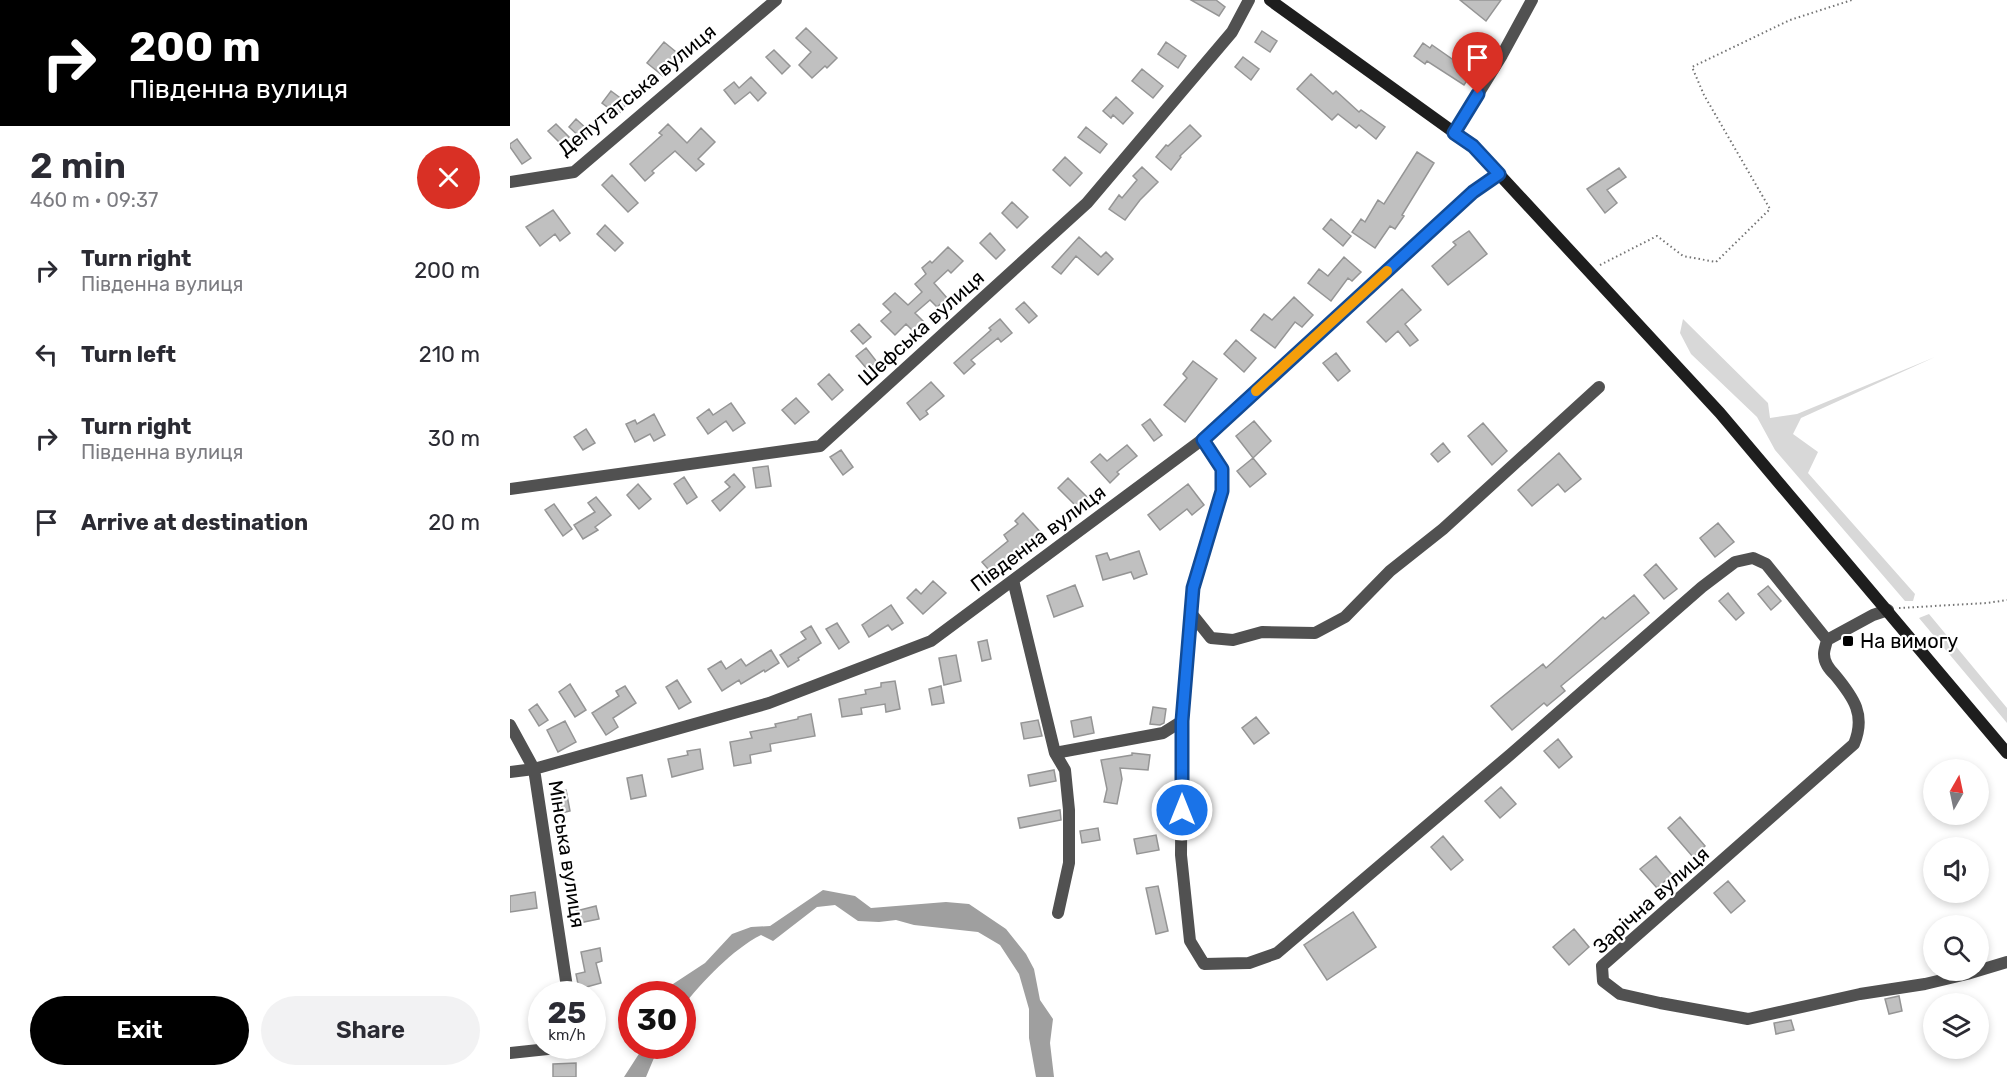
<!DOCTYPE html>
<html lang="en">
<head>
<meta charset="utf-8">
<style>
  body { margin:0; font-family:Rubik,sans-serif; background:#f2f2f3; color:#2b2b33; height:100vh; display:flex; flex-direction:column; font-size:22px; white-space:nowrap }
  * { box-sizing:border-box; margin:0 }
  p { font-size:20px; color:#7c7c81 }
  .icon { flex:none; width:33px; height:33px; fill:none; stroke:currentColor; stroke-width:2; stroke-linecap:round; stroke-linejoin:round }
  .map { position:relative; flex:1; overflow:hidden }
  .details { display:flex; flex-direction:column; background:#fff; width:510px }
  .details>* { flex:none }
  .hud { background:#000; color:#fff; overflow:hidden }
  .needle { width:39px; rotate:9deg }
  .controls { position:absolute; left:1413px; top:759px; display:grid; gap:12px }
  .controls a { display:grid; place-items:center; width:66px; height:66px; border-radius:50%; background:#fff; box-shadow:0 3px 9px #0003; font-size:30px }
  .speed { position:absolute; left:18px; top:981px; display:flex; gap:12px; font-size:30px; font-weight:700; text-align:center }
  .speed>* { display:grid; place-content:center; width:78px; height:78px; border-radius:50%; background:#fff; box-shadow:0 3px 9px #0003; line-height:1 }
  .speed small { font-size:15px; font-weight:400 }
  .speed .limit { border:9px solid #d22; background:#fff; color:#111 }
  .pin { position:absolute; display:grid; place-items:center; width:51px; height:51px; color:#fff; margin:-62px -26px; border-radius:50% 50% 50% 0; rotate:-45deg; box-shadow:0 0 6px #0007 }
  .pin .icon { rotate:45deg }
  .me { position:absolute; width:66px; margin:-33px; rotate:0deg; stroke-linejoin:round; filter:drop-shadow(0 0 4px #0008) }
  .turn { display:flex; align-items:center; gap:21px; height:126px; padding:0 30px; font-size:27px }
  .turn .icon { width:78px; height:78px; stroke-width:2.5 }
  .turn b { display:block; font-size:42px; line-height:51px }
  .round { display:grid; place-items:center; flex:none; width:63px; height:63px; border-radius:32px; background:#f2f2f3 }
  .overview { display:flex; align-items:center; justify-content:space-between; height:102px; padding:0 30px }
  h1 { font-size:36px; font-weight:600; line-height:45px }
  .button { display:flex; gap:12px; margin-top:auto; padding:12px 30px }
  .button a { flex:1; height:69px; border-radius:36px; background:#000; color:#fff; font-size:24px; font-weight:600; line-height:69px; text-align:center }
  .button a+a { background:#f2f2f3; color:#2b2b33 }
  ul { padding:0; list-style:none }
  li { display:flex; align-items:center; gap:18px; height:84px; padding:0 30px }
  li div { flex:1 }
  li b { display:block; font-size:22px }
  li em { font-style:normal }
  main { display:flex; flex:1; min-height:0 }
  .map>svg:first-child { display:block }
  .green { fill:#d8d8d8 }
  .water { fill:#9f9f9f }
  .building { fill:#c0c0c0; stroke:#959595; stroke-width:1.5 }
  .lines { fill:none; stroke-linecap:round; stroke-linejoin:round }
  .path { stroke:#737373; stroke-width:2; stroke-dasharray:1.5 3; stroke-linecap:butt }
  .street { stroke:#515151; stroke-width:12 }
  .secondary { stroke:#1e1e1e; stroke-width:12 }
  .route-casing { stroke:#114b97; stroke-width:15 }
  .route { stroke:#1a73e8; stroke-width:10 }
  .slow { stroke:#f59e0b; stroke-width:10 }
  .poi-dot { fill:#000; stroke:#fff; stroke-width:2 }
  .labels { text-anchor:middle; stroke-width:4.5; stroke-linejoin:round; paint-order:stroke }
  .street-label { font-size:20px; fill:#000; stroke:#fff }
  .poi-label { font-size:20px; fill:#000; stroke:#fff; text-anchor:start }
</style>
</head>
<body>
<main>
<section class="details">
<div class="hud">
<div class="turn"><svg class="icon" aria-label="right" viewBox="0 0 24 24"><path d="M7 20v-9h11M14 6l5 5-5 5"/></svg><div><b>200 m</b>Південна вулиця</div></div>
</div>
<div class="overview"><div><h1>2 min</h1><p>460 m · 09:37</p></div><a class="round" style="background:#d93025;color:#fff"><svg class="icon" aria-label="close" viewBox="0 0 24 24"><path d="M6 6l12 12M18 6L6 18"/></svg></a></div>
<ul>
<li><svg class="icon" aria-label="right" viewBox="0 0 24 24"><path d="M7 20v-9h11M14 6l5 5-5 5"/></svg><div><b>Turn right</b><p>Південна вулиця</p></div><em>200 m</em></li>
<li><svg class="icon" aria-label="left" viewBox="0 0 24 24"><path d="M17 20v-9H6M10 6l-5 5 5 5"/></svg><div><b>Turn left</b></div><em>210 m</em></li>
<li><svg class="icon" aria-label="right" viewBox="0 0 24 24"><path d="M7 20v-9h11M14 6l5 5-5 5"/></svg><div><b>Turn right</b><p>Південна вулиця</p></div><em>30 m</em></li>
<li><svg class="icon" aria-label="arrive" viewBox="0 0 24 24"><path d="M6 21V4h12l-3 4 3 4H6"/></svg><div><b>Arrive at destination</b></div><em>20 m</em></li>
</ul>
<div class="button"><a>Exit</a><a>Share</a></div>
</section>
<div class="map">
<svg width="1497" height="1077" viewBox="0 0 1497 1077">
  <rect width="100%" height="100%" fill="#fff"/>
  <path class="green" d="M1173,319l85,84 2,15 27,-4 138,-57 -134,61 -8,16 25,18 -10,21 107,121 -2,7h-8l-130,-151 -18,-33 -66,-63 -11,-21z
    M1419,614l78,94v15l-88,-105z"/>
  <path class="water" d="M313,890l32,6 16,12 75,-6 23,2 37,25 20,25 8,15 6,31 13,19 -3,24 4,34h-18l-7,-39v-29l-10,-35 -19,-29 -22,-13 -64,-7 -18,-5 -17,2 -21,-1 -23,-16 -18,2 -44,34 -12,-6c-28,14 -59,47 -78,71l-1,-12h-14l5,-10 32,-21 27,-29 19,-7 19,-1z
    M134,1046h15l-13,31h-22z"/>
  <path class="building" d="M681,0h25l9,7 -6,9z
    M950,0h41l-15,21z
    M296,28l31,30 -10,10 -2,-2 -13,12 -13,-13 12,-13 -15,-14z
    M752,31l15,10 -7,11 -15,-10z
    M154,42l17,14 -18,20 -16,-13z
    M656,42l20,14 -8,12 -20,-14z
    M913,43l7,5 2,-3 40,28 -8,12 -37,-24 -2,3 -11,-8z
    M264,50l16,16 -8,8 -16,-17z
    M733,57l16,12 -8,11 -16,-13z
    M632,69l21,17 -10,12 -21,-17z
    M801,74l22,20 3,-3 23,21 2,-2 24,17 -9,12 -17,-14 -3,3 -18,-14 -6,6 -35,-31z
    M241,77l15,16 -8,8 -8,-9 -15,12 -11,-14 10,-8 5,6z
    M101,91l16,12 -9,12 -16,-12z
    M606,97l17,16 -10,11 -10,-9 -2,3 -8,-7z
    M66,119l13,12 -7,8 -13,-12z
    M46,124l13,13 -8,7 -13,-13z
    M158,124l19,19 14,-15 14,14 -17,17 6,5 -8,7 -21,-20 -23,20 2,2 -9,8 -15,-17 32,-29 -3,-2z
    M680,125l11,11 -21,20 1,1 -10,13 -15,-13 10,-12 2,1z
    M576,127l21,17 -7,9 -22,-16z
    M7,139l14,19 -9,6 -12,-17v-3z
    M907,152l17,11 -32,52 2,1 -9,13 -5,-3 -15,22 -23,-16 9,-13 4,3 13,-22 6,4z
    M555,157l17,16 -12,13 -17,-16z
    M632,167l16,15 -18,18 -15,20 -16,-11 10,-14 3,3 15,-18 -4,-4z
    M1109,168l7,9 -19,13 10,13 -12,10 -18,-24z
    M102,175l26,28 -10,9 -26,-27z
    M502,202l16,15 -11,11 -15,-15z
    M43,210l17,23 -10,8 -5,-7 -15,12 -14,-19z
    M821,219l20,17 -8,10 -20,-17z
    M95,225l18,18 -8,8 -18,-17z
    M959,231l18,23 -39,31 -16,-19 24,-21 -3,-3z
    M480,233l15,17 -9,9 -16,-16z
    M569,237l22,20 5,-5 7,7 -15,16 -22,-19 -15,18 -9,-7z
    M438,247l15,14 -12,12 -3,-3 -14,13 13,15 -10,9 -7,-7 -15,13 8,8 -10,10 -7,-7 -11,11 -14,-14 10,-9 -8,-8 12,-11 13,12 14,-13 -7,-8 11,-10 -4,-6 8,-7 2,2z
    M834,257l17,15 -9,9 -4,-3 -17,23 -23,-18 11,-14 9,7z
    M892,289l19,21 -16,14 13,16 -8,6 -12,-15 -12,11 -19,-20z
    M784,297l19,18 -11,12 -7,-5 -20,26 -24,-18 13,-16 8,6z
    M514,302l13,14 -8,7 -13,-14z
    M490,319l12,14 -11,9 -3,-4 -27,22 4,4 -11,10 -10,-11 37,-33 -2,-2z
    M349,324l12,13 -8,7 -12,-13z
    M726,340l20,18 -12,14 -20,-18z
    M356,348l11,14 -10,7 -11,-13z
    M826,353l14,18 -12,10 -15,-18z
    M683,361l24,18 -32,43 -21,-17 23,-27 -4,-4z
    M319,374l14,16 -11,10 -14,-16z
    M421,382l13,14 -18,15 2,3 -8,6 -13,-17z
    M286,398l13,14 -14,12 -13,-14z
    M221,403l14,20 -12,8 -7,-10 -18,13 -11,-16 12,-9 4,6z
    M144,414l11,21 -11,6 -4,-7 -15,8 -9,-18 9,-4 2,4z
    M640,419l12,16 -8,6 -12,-16z
    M744,421l17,20 -18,17 -17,-22z
    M973,423l24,28 -15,14 -24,-29z
    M76,429l9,14 -12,7 -9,-13z
    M933,443l7,9 -12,10 -7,-8z
    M617,445l10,11 -20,16 2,2 -9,9 -19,-21 9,-8 7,7z
    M331,450l12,17 -10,8 -13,-18z
    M1049,453l22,26 -16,13 -7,-8 -26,22 -14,-16z
    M743,458l13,16 -16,13 -13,-16z
    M258,466l3,20 -15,2 -3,-20z
    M224,474l11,13 -25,24 -8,-10 18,-14 -5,-5z
    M174,477l13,20 -10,7 -13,-20z
    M558,478l19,19 -10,10 -19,-19z
    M128,484l13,15 -12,10 -12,-14z
    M678,484l16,21 -12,10 -5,-6 -27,21 -12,-15z
    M86,497l15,18 -16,12 3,3 -15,9 -9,-14 21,-13 -7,-9z
    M44,504l18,25 -9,7 -18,-26z
    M513,513l20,22 -48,42 -13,-15 26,-21 -4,-6 14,-11 -3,-3z
    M1208,523l16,19 -19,15 -15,-19z
    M629,551l8,23 -13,5 -3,-7 -28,8 -7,-24 11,-3 3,7z
    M1146,564l21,25 -13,10 -20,-24z
    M423,581l13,12 -23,21 -16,-16 9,-9 5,5z
    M565,585l8,21 -29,11 -7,-21z
    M1258,586l13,15 -10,9 -13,-16z
    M1218,593l16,20 -8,7 -17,-19z
    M1124,595l15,18 -88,73 4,5 -18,15 -3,-3 -32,27 -21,-24 52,-42 3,4 57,-51 2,2z
    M381,605l12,18 -11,7 -4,-5 -19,12 -7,-12z
    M327,623l12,19 -10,7 -13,-20z
    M301,626l10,17 -23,15 1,2 -11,7 -8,-12 26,-16 -5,-7z
    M477,640l4,19 -9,2 -4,-19z
    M261,650l8,13 -14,9 -1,-2 -23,14 -2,-4 -17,11 -14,-22 13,-8 5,8 15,-10 5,7z
    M446,655l5,26 -17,4 -5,-27z
    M167,680l14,22 -12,7 -13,-22z
    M385,681l5,28 -14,3 -1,-8 -24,4 1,6 -20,3 -3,-18 27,-5 -1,-4 16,-3v-4z
    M60,684l16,26 -11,7 -16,-25z
    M115,686l11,17 -23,15 5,9 -12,8 -14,-22 27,-17 -3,-5z
    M431,686l3,17 -12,2 -3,-16z
    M27,704l11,16 -9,6 -10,-16z
    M643,707l13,2 -2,14 -4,2 -10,-1z
    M301,714l4,22 -45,8 1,7 -21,4 1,8 -17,3 -4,-24 22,-4 -2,-6 26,-5 -1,-3 23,-5v-2z
    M581,717l3,16 -20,4 -3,-16z
    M746,717l13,16 -15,11 -12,-16z
    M528,720l4,16 -18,3 -3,-16z
    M55,721l11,21 -18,10 -11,-22z
    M1048,739l14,18 -13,11 -15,-17z
    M190,749l3,20 -31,8 -4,-18 20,-4 -1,-4z
    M622,753l18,2 -2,15 -28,-2 2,11 -5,25 -13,-2 3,-13 -6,-29 31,-5z
    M544,770l2,11 -26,5 -2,-11z
    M132,775l4,21 -15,3 -4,-21z
    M991,787l15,17 -16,14 -15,-17z
    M56,790l4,21 -13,3 -5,-22z
    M550,810l1,10 -41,8 -2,-10z
    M1170,817l25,29 -12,11 -25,-29z
    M588,828l2,12 -18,3 -2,-12z
    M646,835l3,15 -22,4 -3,-15z
    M933,836l20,24 -12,10 -20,-23z
    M1146,856l16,19 -15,13 -17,-19z
    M1218,881l17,20 -14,12 -17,-20z
    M648,886l10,45 -12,3 -10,-46z
    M25,892l2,16 -27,4v-16z
    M86,906l3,13 -20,4 -3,-12z
    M843,912l23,35 -49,33 -23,-35z
    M1064,929l15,18 -20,18 -16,-18z
    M90,948l2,13 -6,2 5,20 -22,6 -3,-15 9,-2 -4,-20z
    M1389,996l3,15 -13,3 -4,-15z
    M1281,1020l3,10 -18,4 -2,-11z
    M66,1063v14h-23v-13z"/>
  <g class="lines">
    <path class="path" d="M1090,265l57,-29 26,20 33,6 54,-53 -66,-114 -12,-28 98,-47 62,-20
      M1389,608l88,-5 20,-3"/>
    <path class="street" d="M944,133l48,-78 30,-55
      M0,182l64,-10 202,-172
      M693,439l19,30v22l-29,98 -11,132 -1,134 9,86 14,23 45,-1 28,-10 234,-199 191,-167 33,-25 18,-4 13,6 61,76
      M0,489l310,-43 267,-243 145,-171 17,-32
      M503,580l42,173 108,-20 19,-12
      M1378,610l-15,5 -46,25c-1,5 -3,10 -3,14 0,9 5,15 11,21 19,23 31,40 19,69l-252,222 1,15 17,13 40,9 88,16 112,-25 65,-10 42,-10 40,-12
      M681,613l20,25 22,2 29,-8 53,1 30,-16 45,-46 53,-42 156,-142
      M0,725l24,44 34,225
      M545,753l10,17 4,40v53l-11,50
      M0,772l24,-3 235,-66 162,-62 272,-202 270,-247 26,-18
      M0,1053l66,-7"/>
    <path class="secondary" d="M760,0l203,146 247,267 287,340"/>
  </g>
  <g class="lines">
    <defs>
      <path id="route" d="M672,810v-89l11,-133 29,-97v-22l-19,-29 270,-248 26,-18 -26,-28 -19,-13 24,-39"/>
    </defs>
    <use href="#route" class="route-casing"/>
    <use href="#route" class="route"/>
    <path class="slow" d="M746,391l131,-120"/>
  </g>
  <rect class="poi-dot" x="1332" y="635" width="12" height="12" rx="3"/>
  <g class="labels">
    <g class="street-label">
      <text transform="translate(127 90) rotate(-39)" y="7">Депутатська вулиця</text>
      <text transform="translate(411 328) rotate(-42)" y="7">Шефська вулиця</text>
      <text transform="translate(528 538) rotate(-37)" y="7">Південна вулиця</text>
      <text transform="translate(57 854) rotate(81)" y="7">Мінська вулиця</text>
      <text transform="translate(1141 900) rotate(-42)" y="7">Зарічна вулиця</text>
    </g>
    <g class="poi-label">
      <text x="1350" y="648">На вимогу</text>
    </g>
  </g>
</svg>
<div class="controls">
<a><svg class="needle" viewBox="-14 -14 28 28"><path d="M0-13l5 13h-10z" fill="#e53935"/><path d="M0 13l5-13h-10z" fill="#7c7c81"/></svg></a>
<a><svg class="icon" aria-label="sound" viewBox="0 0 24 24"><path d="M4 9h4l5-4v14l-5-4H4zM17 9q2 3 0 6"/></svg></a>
<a><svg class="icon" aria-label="search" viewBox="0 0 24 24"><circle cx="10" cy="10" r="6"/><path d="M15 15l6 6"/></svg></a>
<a><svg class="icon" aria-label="layers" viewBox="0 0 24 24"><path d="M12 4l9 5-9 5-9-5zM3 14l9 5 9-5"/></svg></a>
</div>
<div class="speed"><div>25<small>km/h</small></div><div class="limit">30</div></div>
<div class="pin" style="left:968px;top:94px;background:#d93025"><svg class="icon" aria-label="arrive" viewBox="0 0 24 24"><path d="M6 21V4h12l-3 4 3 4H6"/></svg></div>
<svg class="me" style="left:672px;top:810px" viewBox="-20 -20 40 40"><circle r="17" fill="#1a73e8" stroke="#fff" stroke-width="3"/><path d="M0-11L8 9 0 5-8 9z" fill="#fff"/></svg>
</div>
</main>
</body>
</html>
